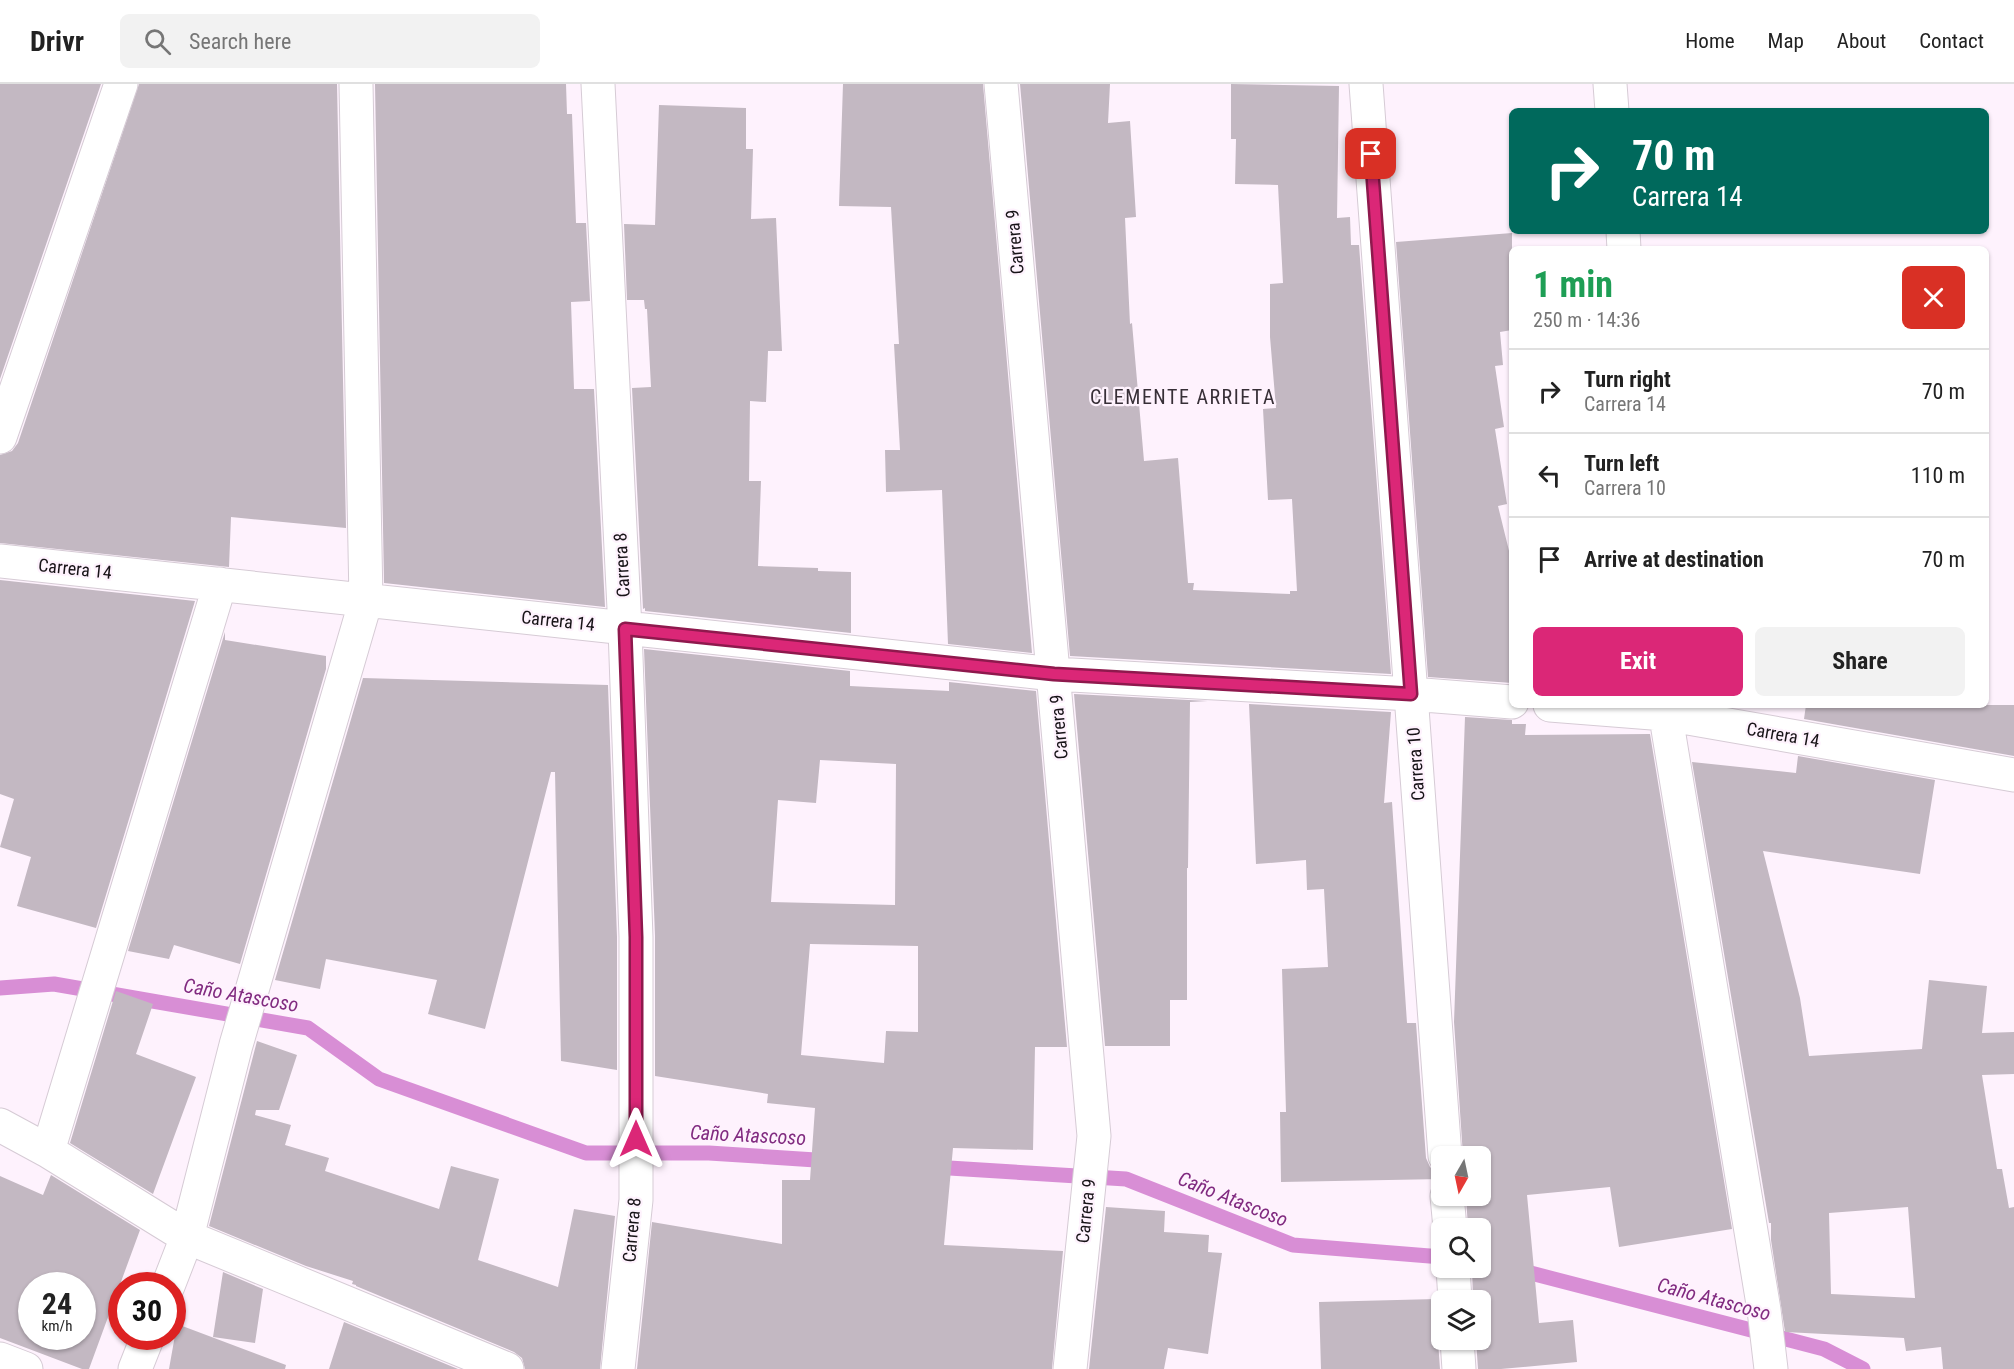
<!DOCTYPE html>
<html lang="en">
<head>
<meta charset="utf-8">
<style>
  body { margin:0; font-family:"Roboto Condensed",sans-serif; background:#f2f2f2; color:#222; height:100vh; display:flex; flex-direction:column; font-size:22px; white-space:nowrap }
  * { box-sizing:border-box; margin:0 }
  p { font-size:20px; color:#767676 }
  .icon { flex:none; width:33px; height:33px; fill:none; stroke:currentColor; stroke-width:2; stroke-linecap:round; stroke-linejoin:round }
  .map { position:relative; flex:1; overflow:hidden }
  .details { position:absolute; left:1509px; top:162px; width:480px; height:462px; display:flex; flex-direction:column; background:#fff; border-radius:9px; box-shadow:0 2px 4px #0004 }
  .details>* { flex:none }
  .hud { position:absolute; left:1509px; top:24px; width:480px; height:126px; border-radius:9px; box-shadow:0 2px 4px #0004; background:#00695c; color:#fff; overflow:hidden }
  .needle { width:39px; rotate:189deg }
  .buttons { position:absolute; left:1431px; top:1062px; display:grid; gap:12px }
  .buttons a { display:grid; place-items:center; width:60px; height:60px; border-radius:9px; background:#fff; box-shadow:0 2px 4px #0004; font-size:30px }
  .speed { position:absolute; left:18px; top:1188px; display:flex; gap:12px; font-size:30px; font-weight:700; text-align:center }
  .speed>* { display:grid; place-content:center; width:78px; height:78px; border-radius:50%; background:#fff; box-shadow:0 2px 4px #0004; line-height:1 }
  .speed small { font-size:15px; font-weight:400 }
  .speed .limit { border:9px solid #d22; background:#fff; color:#111 }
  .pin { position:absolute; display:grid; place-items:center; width:51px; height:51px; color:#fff; margin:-26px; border-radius:12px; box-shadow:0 3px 9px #0006 }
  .me { position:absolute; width:66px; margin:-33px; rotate:0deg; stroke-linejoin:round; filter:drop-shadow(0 0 4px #0008) }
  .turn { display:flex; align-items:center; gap:21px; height:126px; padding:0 24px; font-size:27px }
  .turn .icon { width:78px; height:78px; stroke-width:2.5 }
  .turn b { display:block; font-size:42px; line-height:51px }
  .round { display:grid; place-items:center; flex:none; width:63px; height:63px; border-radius:9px; background:#f2f2f2 }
  .summary { display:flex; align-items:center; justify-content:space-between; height:102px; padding:0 24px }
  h1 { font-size:36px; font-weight:700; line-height:45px; color:#1e9e55 }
  .cta { display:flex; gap:12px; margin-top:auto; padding:12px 24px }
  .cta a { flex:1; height:69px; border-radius:9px; background:#db2777; color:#fff; font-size:24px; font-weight:700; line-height:69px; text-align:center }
  .cta a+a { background:#f2f2f2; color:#222 }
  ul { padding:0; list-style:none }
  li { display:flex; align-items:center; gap:18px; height:84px; padding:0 24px; border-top:2px solid #e0e0e0 }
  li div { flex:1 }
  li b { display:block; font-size:22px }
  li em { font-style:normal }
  header { display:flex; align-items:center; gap:36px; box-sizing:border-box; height:84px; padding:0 30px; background:#fff; border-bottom:2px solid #e0e0e0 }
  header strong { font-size:28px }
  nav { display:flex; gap:33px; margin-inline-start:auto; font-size:21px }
  .search { width:420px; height:54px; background:#f2f2f2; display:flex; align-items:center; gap:15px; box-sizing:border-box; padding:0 21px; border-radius:9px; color:#767676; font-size:22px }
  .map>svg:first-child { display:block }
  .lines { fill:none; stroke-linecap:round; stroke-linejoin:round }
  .stream { stroke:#d88ed5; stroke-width:15 }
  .building { fill:#c3b8c2; fill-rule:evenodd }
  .street-casing { stroke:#d6cbd5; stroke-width:35 }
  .street { stroke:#fff; stroke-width:33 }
  .route-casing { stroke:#8e194d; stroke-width:15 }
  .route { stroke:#db2777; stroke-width:10 }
  .labels { text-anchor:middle; stroke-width:4.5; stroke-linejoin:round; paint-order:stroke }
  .street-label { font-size:18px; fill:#171317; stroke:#fef2fd }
  .neighbourhood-label { font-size:20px; letter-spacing:1.5px; fill:#372f37; stroke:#fef2fd }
  .water-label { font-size:20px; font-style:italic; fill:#812b80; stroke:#fef2fd }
</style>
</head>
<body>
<header>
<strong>Drivr</strong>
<div class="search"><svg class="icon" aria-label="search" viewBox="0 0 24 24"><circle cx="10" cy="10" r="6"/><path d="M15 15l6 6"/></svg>Search here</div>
<nav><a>Home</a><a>Map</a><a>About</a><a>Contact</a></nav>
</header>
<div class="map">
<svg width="2014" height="1285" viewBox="0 0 2014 1285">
  <rect width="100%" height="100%" fill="#fef2fd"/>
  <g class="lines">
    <path class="stream" d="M0,904l54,-4 254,44 71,51 207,74h123l122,8
      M933,1083l193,12 167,66 149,12
      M1515,1185l309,80 39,20"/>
  </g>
  <path class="building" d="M0,0h101l-101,295z
    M139,0h198l9,444 -115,-11 -2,50 -229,-24v-88l12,-4 6,-8z
    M375,0h191l1,30h5l4,109h10l4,78 -19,1 3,87h20l11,218 -221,-24z
    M843,0h140l49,569 -84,-9 -6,-154 -56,2 -1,-42h15l-6,-106h5l-8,-137 -52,-1z
    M1020,0h90l-2,39 22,-2 6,96 -11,1 5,106 2,-1 12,138 34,-3 10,125h6l-1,7 97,4v-3h7l-5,-92 -24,1 -5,-91 13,-1 -6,-71v-53l13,-1 -5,-98 -43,-1 1,-45h-5v-55l108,2 -2,132 13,-1 1,28h8l32,429 -321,-18z
    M659,21l87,3v41h7l-2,70 25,-1 6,133h-14l-2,51 -16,-1 -1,80h12l-3,85 60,2v3l33,1v61l-206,-22v-3l-2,1 -11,-221 19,-1 -4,-78h-2l-1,-9h-17l-3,-76 31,1z
    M1512,149v97l-12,2 3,33 -8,1 9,61 -9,2 12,75 -9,2 14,57v120l-84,-6 -32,-435z
    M0,496l195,21 -99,327 -79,-22 14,-49 -31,-10 14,-48 -14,-5z
    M225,548v8l101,16v13l-86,295 -66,-19 -5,14 -41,-8z
    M644,565l206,22v15l99,5v-9l87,9 31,356h-32l-2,103 -80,-2 -9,97 119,6 -11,118h-415l15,-147 130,22v-64h28l5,-72 -48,-5 1,-9 -113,-18v-140zM820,676l76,4 -1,141 -124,-3 7,-102 38,3zM810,860l108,2v86l-32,-1 -2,32 -83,-8z
    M363,594l245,7 9,252v133l-56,-9 -6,-289h-4l-66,257 -57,-15 9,-34 -111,-21 -6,30 -45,-9z
    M1074,610l134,7 -18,1 -2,166h-1v132h-17v46h-65z
    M1249,620l142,8 -7,91 8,-1 15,221h9l10,135 4,9 6,6 6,1v5l-161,3 -1,-70h6l-4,-143 46,-2 -4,-78 -17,1 -1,-30 -50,4z
    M1806,621h208v51l-210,-37z
    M1465,633l47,3v4h14l-1,11 125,-1 82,495 -113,18 -9,-60 -83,8 12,128 34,-3 4,42 -76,7h-23l-2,-29h4v-40h-7l-1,-32h8v-40h-12l-2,-32h14v-40h-17l-9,-134z
    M1798,672l137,24 -15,94 -157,-23 37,147 9,58 113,-7 7,-69 58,6 -5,47 32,-1v42l-32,1 15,94h5l7,39 5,-1v162h-71l-2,-22 -35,4 -2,-13 -119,-6 -14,-92v-17h-2l-77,-461 104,11zM1908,1123l7,91 -84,-4 -2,-81z
    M116,907l37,13 -17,50 60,23 -43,117 -83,-51z
    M257,957l40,14 -18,55h-23l-1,5 36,10 -6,20 44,13 -4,13 114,38 12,-43 48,13 -21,81 80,27 16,-78 41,7 -15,153h-75l-3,-11 -8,-6 -158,-66v-1l-4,-1 1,-3 -47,-15 -97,-40z
    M51,1091l89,55 -51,139h-7l-82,-31v-162l43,19zM32,1202h50v50h-50z
    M1106,1123l59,4 -1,21 45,3 -1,17 14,1 -14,101 -40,-6 -4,21h-75z
    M223,1188l40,17 -8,54 -42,-6z
    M1436,1215l6,13v18l-4,11 2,28h-119l-2,-67z
    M344,1238l114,47h-129z
    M177,1240l109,41 -1,4h-116z"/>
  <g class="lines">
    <defs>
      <path id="street" d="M598,0l27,545 11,308v263l-18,169
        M1001,0l93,1052 -24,233
        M1366,0l79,1072
        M1610,0l2,27
        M1623,147l1,18
        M0,353l121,-353
        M0,477l1054,113 357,20 101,8
        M1550,621l115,9 349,61
        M1664,621l100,605 7,59
        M0,1041l48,26 139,86 320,132
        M48,1067l172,-567
        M1447,1112l3,32
        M1453,1184l2,32
        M168,1202l19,-49 49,-192 130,-445 -10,-516
        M1457,1256l2,29
        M0,1275l26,10
        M135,1285l13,-33"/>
    </defs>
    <use href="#street" class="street-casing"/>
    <use href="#street" class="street"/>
  </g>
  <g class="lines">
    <defs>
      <path id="route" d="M636,1055v-202l-11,-308 429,45 357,20 -40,-540"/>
    </defs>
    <use href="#route" class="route-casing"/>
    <use href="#route" class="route"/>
  </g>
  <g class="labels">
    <g class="street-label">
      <text transform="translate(1015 158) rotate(-95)" y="6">Carrera 9</text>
      <text transform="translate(622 481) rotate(-93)" y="6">Carrera 8</text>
      <text transform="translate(75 485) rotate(6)" y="6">Carrera 14</text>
      <text transform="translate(558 537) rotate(6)" y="6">Carrera 14</text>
      <text transform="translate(1059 643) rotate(-95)" y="6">Carrera 9</text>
      <text transform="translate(1783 651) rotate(10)" y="6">Carrera 14</text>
      <text transform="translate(1416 680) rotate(-94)" y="6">Carrera 10</text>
      <text transform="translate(1086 1127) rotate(-84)" y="6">Carrera 9</text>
      <text transform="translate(632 1146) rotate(-85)" y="6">Carrera 8</text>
    </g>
    <g class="neighbourhood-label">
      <text x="1183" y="320">CLEMENTE ARRIETA</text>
    </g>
    <g class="water-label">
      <text transform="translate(241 911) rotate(10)" y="7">Caño Atascoso</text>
      <text transform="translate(748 1051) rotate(3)" y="7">Caño Atascoso</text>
      <text transform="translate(1233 1115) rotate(22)" y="7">Caño Atascoso</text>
      <text transform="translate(1714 1215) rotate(15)" y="7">Caño Atascoso</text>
    </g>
  </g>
</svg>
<div class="buttons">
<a><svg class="needle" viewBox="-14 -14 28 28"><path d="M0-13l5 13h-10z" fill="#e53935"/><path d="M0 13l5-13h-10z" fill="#767676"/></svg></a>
<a><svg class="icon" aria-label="search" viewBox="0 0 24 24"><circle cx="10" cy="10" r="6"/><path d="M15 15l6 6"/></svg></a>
<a><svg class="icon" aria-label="layers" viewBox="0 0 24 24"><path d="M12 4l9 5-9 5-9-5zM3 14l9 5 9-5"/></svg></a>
</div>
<div class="speed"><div>24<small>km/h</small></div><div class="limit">30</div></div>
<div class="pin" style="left:1371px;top:70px;background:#d93025"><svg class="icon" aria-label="arrive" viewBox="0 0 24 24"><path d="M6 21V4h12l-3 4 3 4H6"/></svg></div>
<svg class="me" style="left:636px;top:1055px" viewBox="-20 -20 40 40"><path d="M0-17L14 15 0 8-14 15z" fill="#db2777" stroke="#fff" stroke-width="4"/></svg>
<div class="hud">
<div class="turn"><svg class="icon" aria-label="right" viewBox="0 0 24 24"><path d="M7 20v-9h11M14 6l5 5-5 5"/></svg><div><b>70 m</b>Carrera 14</div></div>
</div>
<section class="details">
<div class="summary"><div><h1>1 min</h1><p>250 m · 14:36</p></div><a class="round" style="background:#d93025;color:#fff"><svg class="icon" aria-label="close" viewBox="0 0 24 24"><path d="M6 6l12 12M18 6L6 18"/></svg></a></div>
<ul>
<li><svg class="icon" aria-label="right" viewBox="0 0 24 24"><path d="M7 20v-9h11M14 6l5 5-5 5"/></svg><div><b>Turn right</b><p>Carrera 14</p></div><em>70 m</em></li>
<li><svg class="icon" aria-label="left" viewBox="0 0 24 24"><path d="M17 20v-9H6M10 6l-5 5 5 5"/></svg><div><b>Turn left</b><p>Carrera 10</p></div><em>110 m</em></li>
<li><svg class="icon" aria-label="arrive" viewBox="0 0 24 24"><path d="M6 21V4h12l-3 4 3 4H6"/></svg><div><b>Arrive at destination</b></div><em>70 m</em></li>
</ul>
<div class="cta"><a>Exit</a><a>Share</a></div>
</section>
</div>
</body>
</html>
